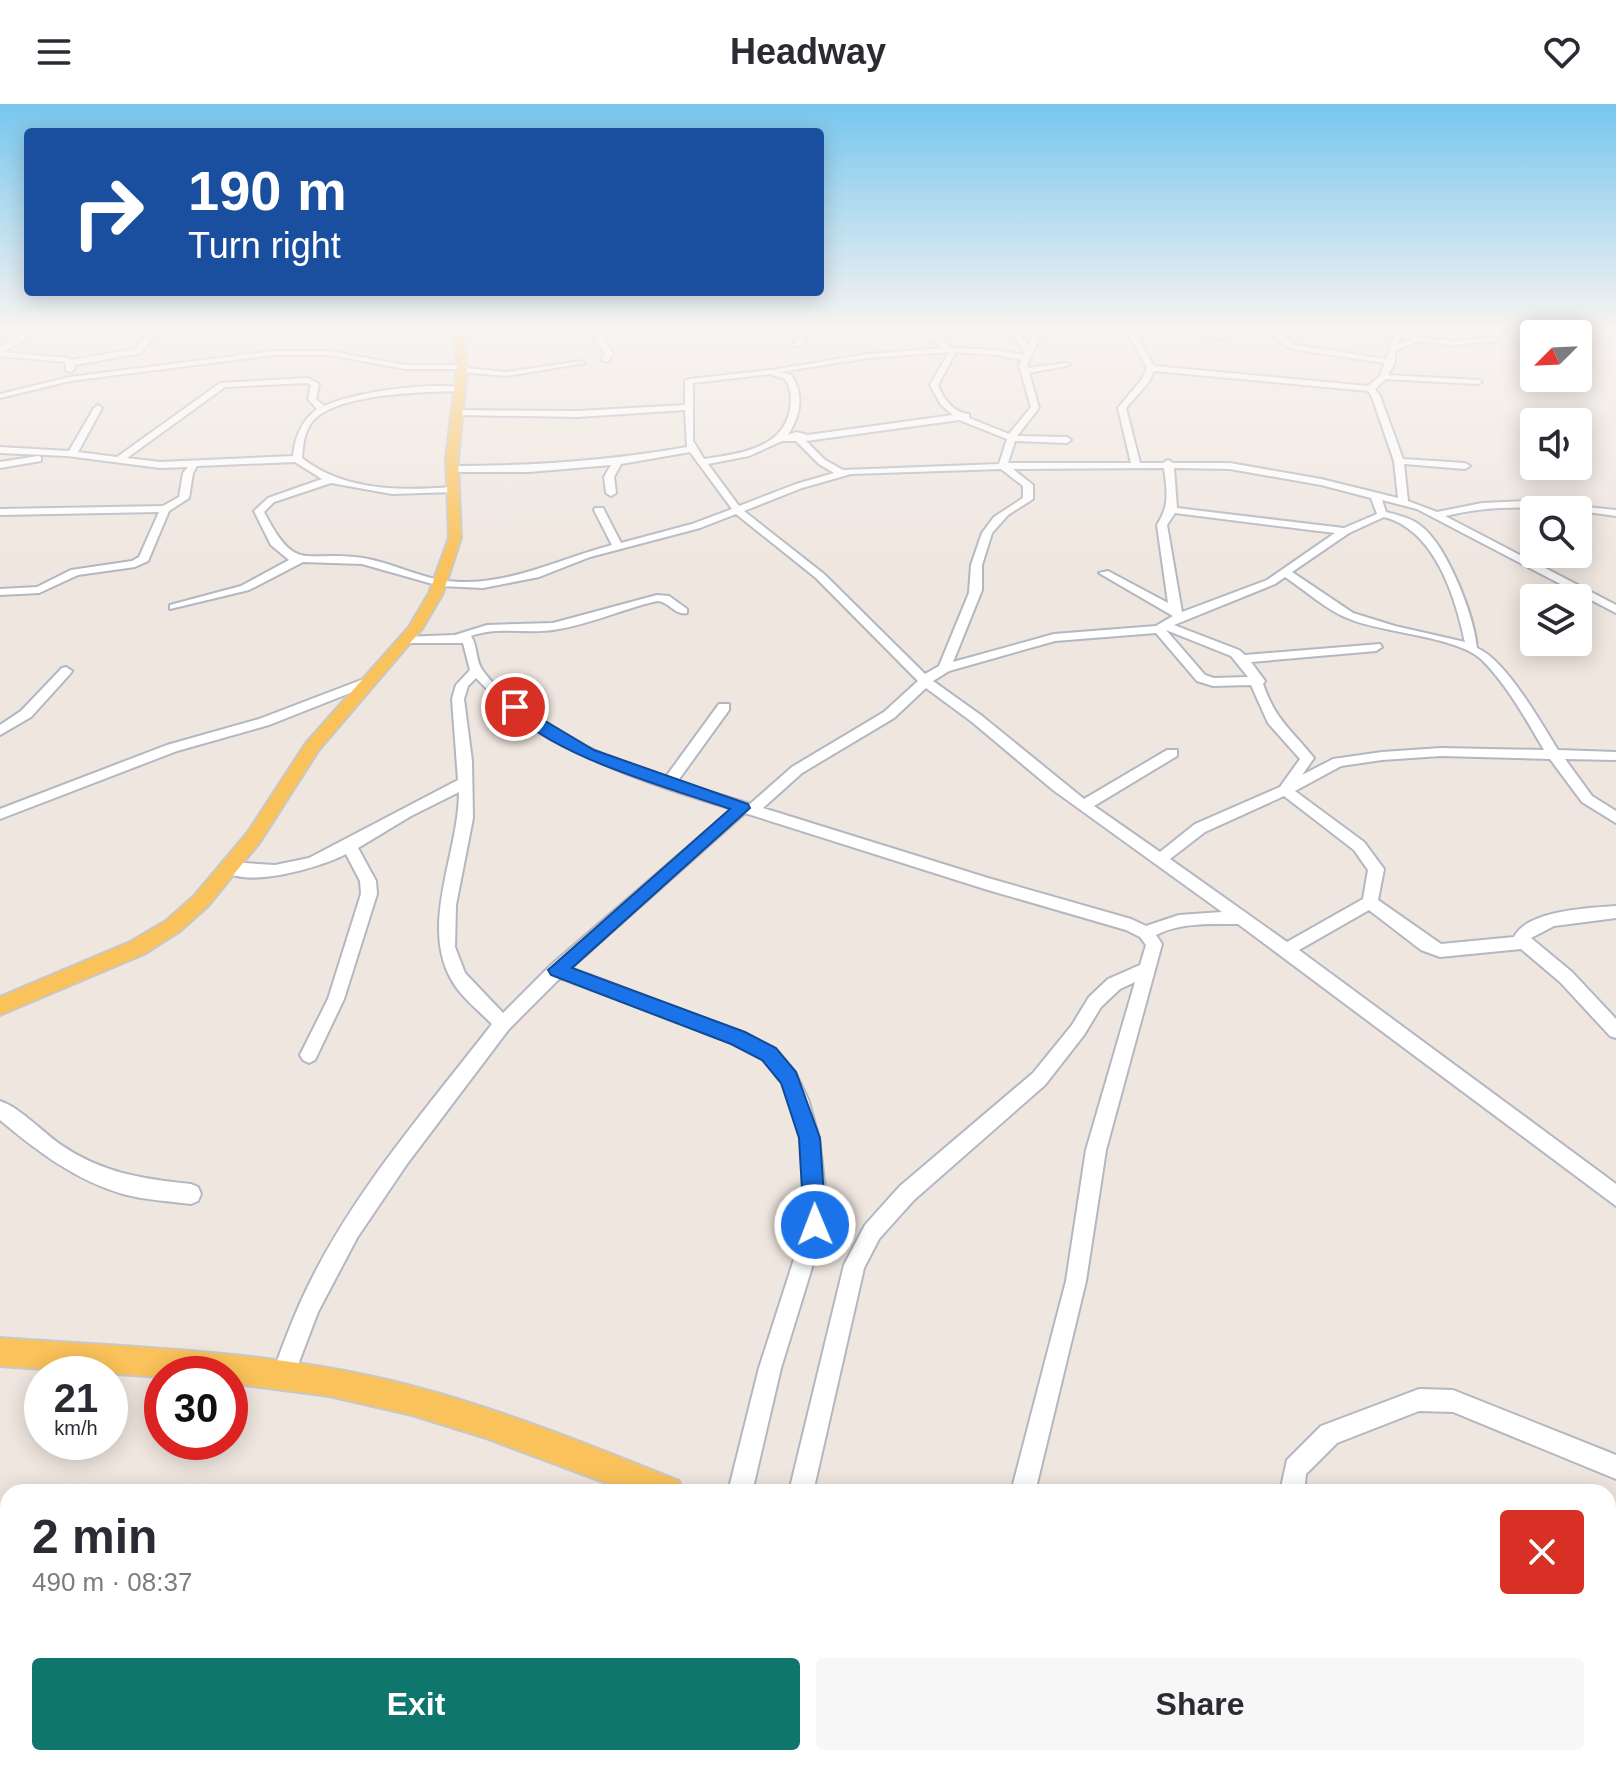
<!DOCTYPE html>
<html lang="en">
<head>
<meta charset="utf-8">
<style>
  body { margin:0; font-family:Arial,sans-serif; background:#f7f7f7; color:#2b2b33; height:100vh; display:flex; flex-direction:column; font-size:30px; white-space:nowrap }
  * { box-sizing:border-box; margin:0 }
  p { font-size:26px; color:#7c7c81 }
  .icon { flex:none; width:44px; height:44px; fill:none; stroke:currentColor; stroke-width:2; stroke-linecap:round; stroke-linejoin:round }
  .map { position:relative; flex:1; overflow:hidden }
  .details { position:absolute; left:0px; top:1380px; width:1616px; height:282px; display:flex; flex-direction:column; background:#fff; border-radius:24px 24px 0 0; box-shadow:0 4px 20px #0003 }
  .details>* { flex:none }
  .banner { position:absolute; left:24px; top:24px; width:800px; height:168px; border-radius:8px; box-shadow:0 4px 20px #0003; background:#1a4fa0; color:#fff; overflow:hidden }
  .needle { width:52px; rotate:246deg }
  .buttons { position:absolute; left:1520px; top:216px; display:grid; gap:16px }
  .buttons a { display:grid; place-items:center; width:72px; height:72px; border-radius:8px; background:#fff; box-shadow:0 4px 20px #0003; font-size:40px }
  .speed { position:absolute; left:24px; top:1252px; display:flex; gap:16px; font-size:40px; font-weight:700; text-align:center }
  .speed>* { display:grid; place-content:center; width:104px; height:104px; border-radius:50%; background:#fff; box-shadow:0 4px 20px #0003; line-height:1 }
  .speed small { font-size:20px; font-weight:400 }
  .speed .limit { border:12px solid #d22; background:#fff; color:#111 }
  .pin { position:absolute; display:grid; place-items:center; width:68px; height:68px; color:#fff; margin:-34px; border:4px solid #fff; border-radius:50%; box-shadow:0 2px 8px #0007 }
  .me { position:absolute; width:88px; margin:-44px; rotate:359deg; stroke-linejoin:round; filter:drop-shadow(0 0 6px #0008) }
  .turn { display:flex; align-items:center; gap:28px; height:168px; padding:0 32px; font-size:36px }
  .turn .icon { width:104px; height:104px; stroke-width:2.5 }
  .turn b { display:block; font-size:56px; line-height:68px }
  .round { display:grid; place-items:center; flex:none; width:84px; height:84px; border-radius:8px; background:#f7f7f7 }
  .summary { display:flex; align-items:center; justify-content:space-between; height:136px; padding:0 32px }
  h1 { font-size:48px; font-weight:700; line-height:60px }
  .primary-button { display:flex; gap:16px; margin-top:auto; padding:16px 32px }
  .primary-button a { flex:1; height:92px; border-radius:8px; background:#0f766e; color:#fff; font-size:32px; font-weight:700; line-height:92px; text-align:center }
  .primary-button a+a { background:#f7f7f7; color:#2b2b33 }
  header { display:flex; justify-content:space-between; align-items:center; height:104px; padding:0 32px; background:#fff; font-size:36px; font-weight:700 }
  .map>svg:first-child { display:block }
  .lines { fill:none; stroke-linecap:round; stroke-linejoin:round }
  .minor-casing { stroke:#b3b7c1; stroke-width:4 }
  .major-casing { stroke:#c8c8c8; stroke-width:4 }
  .minor { fill:#fff; fill-rule:evenodd }
  .major { fill:#fac25a; fill-rule:evenodd }
  .route { fill:#1a73e8; stroke:#114b97; stroke-width:2 }
</style>
</head>
<body>
<header><svg class="icon" aria-label="menu" viewBox="0 0 24 24"><path d="M4 6h16M4 12h16M4 18h16"/></svg>Headway<svg class="icon" aria-label="heart" viewBox="0 0 24 24"><path d="M12 20l-8-8c-3-5 5-10 8-4 3-6 11-1 8 4z"/></svg></header>
<div class="map">
<svg width="1616" height="1661" viewBox="0 0 1616 1661">
  <rect width="100%" height="100%" fill="#efe6df"/>
  <g class="lines">
    <defs>
      <path id="minor" d="M30,226h9l-35,22 63,6 5,2 63,-11 15,-19h8l-17,23 -66,12 -1,5 -4,2 -4,-2 -1,-8 -65,-6v-8z
        M590,226h8l15,23 -5,9 -7,-2 4,-7z
        M804,226h8l-13,16h-6z
        M920,226h9l24,18 43,2 28,5 1,-3 -16,-22h8l11,15 7,-15h8l-16,35 1,3 38,-5 4,2 -41,8 10,35 -22,28 50,1 4,3 -4,3 -52,-2 -7,22h123l-13,-55 24,-29 5,-11 -18,-33 -26,-5h31l20,36 214,20 12,-10 5,-13 -94,-14 -27,-19h9l23,15 90,14 10,-29h8l-7,15 19,-8 36,4 41,-4 4,-7h8l-10,11 -43,4 -35,-4 -22,10v11l-7,13 90,5 4,2 -4,2 -92,-5 -11,10 5,7 23,63 62,4 5,3 -5,3 -61,-5 4,37 29,11 45,-9 45,-2 89,9v6c-57,-8 -114,-14 -171,0l171,89v8l-199,-104 -35,-9 4,12c12,3 25,6 35,14 26,20 53,89 56,122 29,12 64,75 81,102l58,2v8l-51,-1 27,37 24,15v12l-34,-21 -32,-43 -109,-3 -59,4 -41,6 -46,25 69,51 20,27 -6,31 63,44 73,-7c13,-27 75,-29 102,-31v12l-62,8 -23,12 41,34 44,47v19l-6,-2 -50,-54 -39,-33 -81,8 -19,-7 -52,-40 -70,40 317,234v22l-378,-282c-27,0 -57,-2 -82,11l6,9 -56,206 -20,131 -51,211h-24l55,-211 20,-131 49,-168 -15,7 -19,18 -17,28 -39,50 -131,115 -35,39 -15,29 -51,224h-24l55,-227 21,-40 35,-39 133,-113 39,-48 17,-28 19,-18 32,-14 6,-20 -6,-8 -14,-7 -138,-40 -243,-77 -174,155 173,65 31,16 20,23 13,27 11,39 6,52v35l-44,143 -29,124h-24l31,-124 46,-143v-35l-4,-52 -11,-39 -7,-15 -20,-25 -31,-16 -172,-65 -51,51 -102,135 -50,74 -39,74 -27,71 -8,3 -8,-3 -3,-8c9,-25 18,-50 29,-74 46,-102 123,-189 191,-277 -13,-13 -32,-28 -41,-45 -31,-56 8,-127 8,-187l-48,24 -53,32 18,33 1,13 -33,105 -29,61 -6,3 -6,-3 -3,-5 28,-56 33,-105 -1,-13 -14,-27c-24,13 -104,37 -125,14l8,-6 46,3 34,-7 149,-78 -6,-81 4,-14 14,-15 -7,-27h-56l-6,-4 2,-2 52,-2 32,-10 66,-2 104,-28 12,1 18,13v4c-12,3 -18,-12 -30,-12 -35,8 -68,24 -104,29 -27,4 -56,-4 -82,6 7,10 4,25 12,35 40,54 121,86 182,107l54,-74h10v6l-52,72 73,22 42,-37 92,-55 34,-31 -102,-103 -80,-64 -36,14 -110,29 -51,20 -56,11 -43,-2 -78,-22 -59,-2 -54,28 -79,19v-4l71,-19 48,-26 -18,-15 -17,-34 14,-13 54,-19 -27,-17 -98,4 -4,7 -4,25 -20,13 -21,50 -13,6 -57,8 -39,18 -39,2v-6l37,-2 34,-17 61,-9 7,-4 20,-45 -159,3v-6l163,-3 16,-9 4,-24 5,-6 -28,1 -93,-12 -67,-3v-6l69,4 25,-43 4,-3 4,3 -24,44 39,5 103,-74 88,-5 11,6 -3,15 8,7c35,-15 100,-23 138,-19l-3,4c-35,1 -124,2 -147,31 -8,10 -9,24 -10,36 42,33 98,33 150,29l5,3 -2,2 -63,2 -61,-11 -57,19 -10,10c33,64 40,37 99,46 26,4 51,17 77,22 61,10 115,-20 172,-35l-18,-35 1,-2h8l18,35 71,-19 40,-15 -42,-57 -69,12 -7,13 2,16 -5,3 -5,-3 -2,-16 7,-12 -82,7h-77l-5,-3 5,-3c80,0 156,-5 235,-19l-2,-37 -107,7 -122,-2 -3,-1v-4l125,1 107,-6v-24l4,-2 83,-9 96,-16 75,-6zM949,248l-19,33 11,20 12,10 -145,20 -12,-3 -8,3c12,-19 17,-40 3,-60l-11,-3 88,-14zM956,248l40,3 26,5 -3,5 12,42 -22,27 -40,-16v-4c-15,-1 -26,-15 -31,-29zM1154,267l214,20 4,6 22,64 4,37 -77,-19 -91,-16h-57l-5,-3 -5,3h-23l-14,-55 23,-26zM770,270l15,5c6,9 7,19 5,30 -6,40 -53,45 -86,50l-11,-18v-58zM307,279l4,2 -3,14 9,10c-16,12 -22,28 -24,47l-133,6 -33,-4 98,-71zM959,316l48,19 -8,25 -156,6 -18,-10 -19,-19zM782,337h14l23,23 15,9 -38,11 -57,22 -31,-42 41,-8zM1164,364c3,23 6,37 -7,57l11,78 -60,-32 -9,2 74,43 -17,10 -102,8 -101,28 29,-72v-25l10,-32 16,-18 25,-16v-14l-20,-16zM1174,364l56,1 91,16 50,13 6,16 -33,14 -167,-20zM1001,365l22,17v12l-29,19 -12,16 -11,32 -2,28 -30,73 -14,8 -101,-100 -80,-63 58,-23 49,-14zM1175,409l160,20 -68,47 -85,32 -15,-87zM1384,413c51,13 71,79 81,125l-70,-16 -42,-13 -61,-41 57,-39zM1285,473c20,13 40,32 62,41 34,15 109,18 134,41 25,24 46,62 63,91l-103,-2 -59,4 -49,7 -31,16 12,-17c-23,-29 -38,-37 -51,-74l2,-3 -14,-19 125,-11 6,-4 -2,-3 -135,11 -6,-5 -65,-25 101,-41zM1166,526l65,26 17,21 -34,1 -9,-3zM1156,529l41,48 16,5 38,-1 17,38 32,36 -20,28 -85,37 -35,28 -66,-46 83,-50v-6h-10l-83,49 -102,-83 -49,-35 16,-10 106,-30zM476,574c68,72 163,103 256,131l-181,156 -48,48 -38,-40 -10,-26 1,-42 17,-87 -1,-57 -8,-62 4,-13zM926,584l46,34 81,68 169,122 -43,3 -33,11 -15,-7 -143,-41 -225,-70 39,-35 92,-55zM1284,692l70,54 14,20 -5,29 -76,43 -117,-83 35,-27z
        M1186,226h13l29,8 -4,2z
        M274,247h55l76,14h57l3,3 42,4 74,-11 4,2 -78,13 -46,-4 -4,-3h-52l-76,-14h-55l-204,26 -70,17v-4l70,-17z
        M38,352l3,1v4l-41,7v-6z
        M66,563l6,4 -2,3 -39,43 -31,18v-10l21,-14 41,-43z
        M369,573l4,1v6l-104,41 -92,26 -177,68v-10l167,-64 92,-26z
        M0,997c22,8 41,30 61,44 41,28 82,34 130,39l7,3 3,7 -3,7 -7,3c-23,-3 -46,-4 -68,-10 -48,-14 -86,-43 -123,-74z
        M1419,1285l34,1 163,65v24l-163,-67 -34,-1 -82,32 -31,31 -2,18h-24l7,-32 34,-34z
        M913,1654h28l-2,7h-28z"/>
      <path id="major" d="M453,226h10l4,37 -9,92 3,79 -18,55 -21,36 -104,122 -58,91 -52,64 -28,25 -36,23 -144,61v-18l130,-55 36,-21 28,-25 54,-64 58,-89 103,-116 20,-34 20,-55 -3,-79 11,-92z
        M0,1234c125,9 252,12 374,39 104,23 206,64 305,104l4,11h-53l-144,-54 -74,-23 -83,-19 -99,-13v-9h-68v3l-162,-11z
        M1325,1654h51l2,7h-50z"/>
    </defs>
    <use href="#minor" class="minor-casing"/>
    <use href="#major" class="major-casing"/>
    <use href="#minor" class="minor"/>
    <use href="#major" class="major"/>
  </g>
  <linearGradient id="sky" x2="0" y2="1"><stop stop-color="#77c6ee"/><stop offset="0.49" stop-color="#f8f4f1"/><stop offset="1" stop-color="#f8f4f1" stop-opacity="0"/></linearGradient>
  <rect width="1616" height="458" fill="url(#sky)"/>
  <path class="route" d="M515,599l79,47 154,54 2,4 -178,160 173,64 31,16 20,24 24,66 6,87 -3,8 -8,3 -8,-3 -3,-8 -5,-87 -18,-55 -19,-23 -31,-16 -180,-69 -3,-5 182,-161c-60,-21 -183,-54 -222,-102z"/>
</svg>
<div class="buttons">
<a><svg class="needle" viewBox="-14 -14 28 28"><path d="M0-13l5 13h-10z" fill="#e53935"/><path d="M0 13l5-13h-10z" fill="#7c7c81"/></svg></a>
<a><svg class="icon" aria-label="sound" viewBox="0 0 24 24"><path d="M4 9h4l5-4v14l-5-4H4zM17 9q2 3 0 6"/></svg></a>
<a><svg class="icon" aria-label="search" viewBox="0 0 24 24"><circle cx="10" cy="10" r="6"/><path d="M15 15l6 6"/></svg></a>
<a><svg class="icon" aria-label="layers" viewBox="0 0 24 24"><path d="M12 4l9 5-9 5-9-5zM3 14l9 5 9-5"/></svg></a>
</div>
<div class="speed"><div>21<small>km/h</small></div><div class="limit">30</div></div>
<div class="pin" style="left:515px;top:603px;background:#d93025"><svg class="icon" aria-label="arrive" viewBox="0 0 24 24"><path d="M6 21V4h12l-3 4 3 4H6"/></svg></div>
<svg class="me" style="left:815px;top:1121px" viewBox="-20 -20 40 40"><circle r="17" fill="#1a73e8" stroke="#fff" stroke-width="3"/><path d="M0-11L8 9 0 5-8 9z" fill="#fff"/></svg>
<div class="banner">
<div class="turn"><svg class="icon" aria-label="right" viewBox="0 0 24 24"><path d="M7 20v-9h11M14 6l5 5-5 5"/></svg><div><b>190 m</b>Turn right</div></div>
</div>
<section class="details">
<div class="summary"><div><h1>2 min</h1><p>490 m · 08:37</p></div><a class="round" style="background:#d93025;color:#fff"><svg class="icon" aria-label="close" viewBox="0 0 24 24"><path d="M6 6l12 12M18 6L6 18"/></svg></a></div>
<div class="primary-button"><a>Exit</a><a>Share</a></div>
</section>
</div>
</body>
</html>
